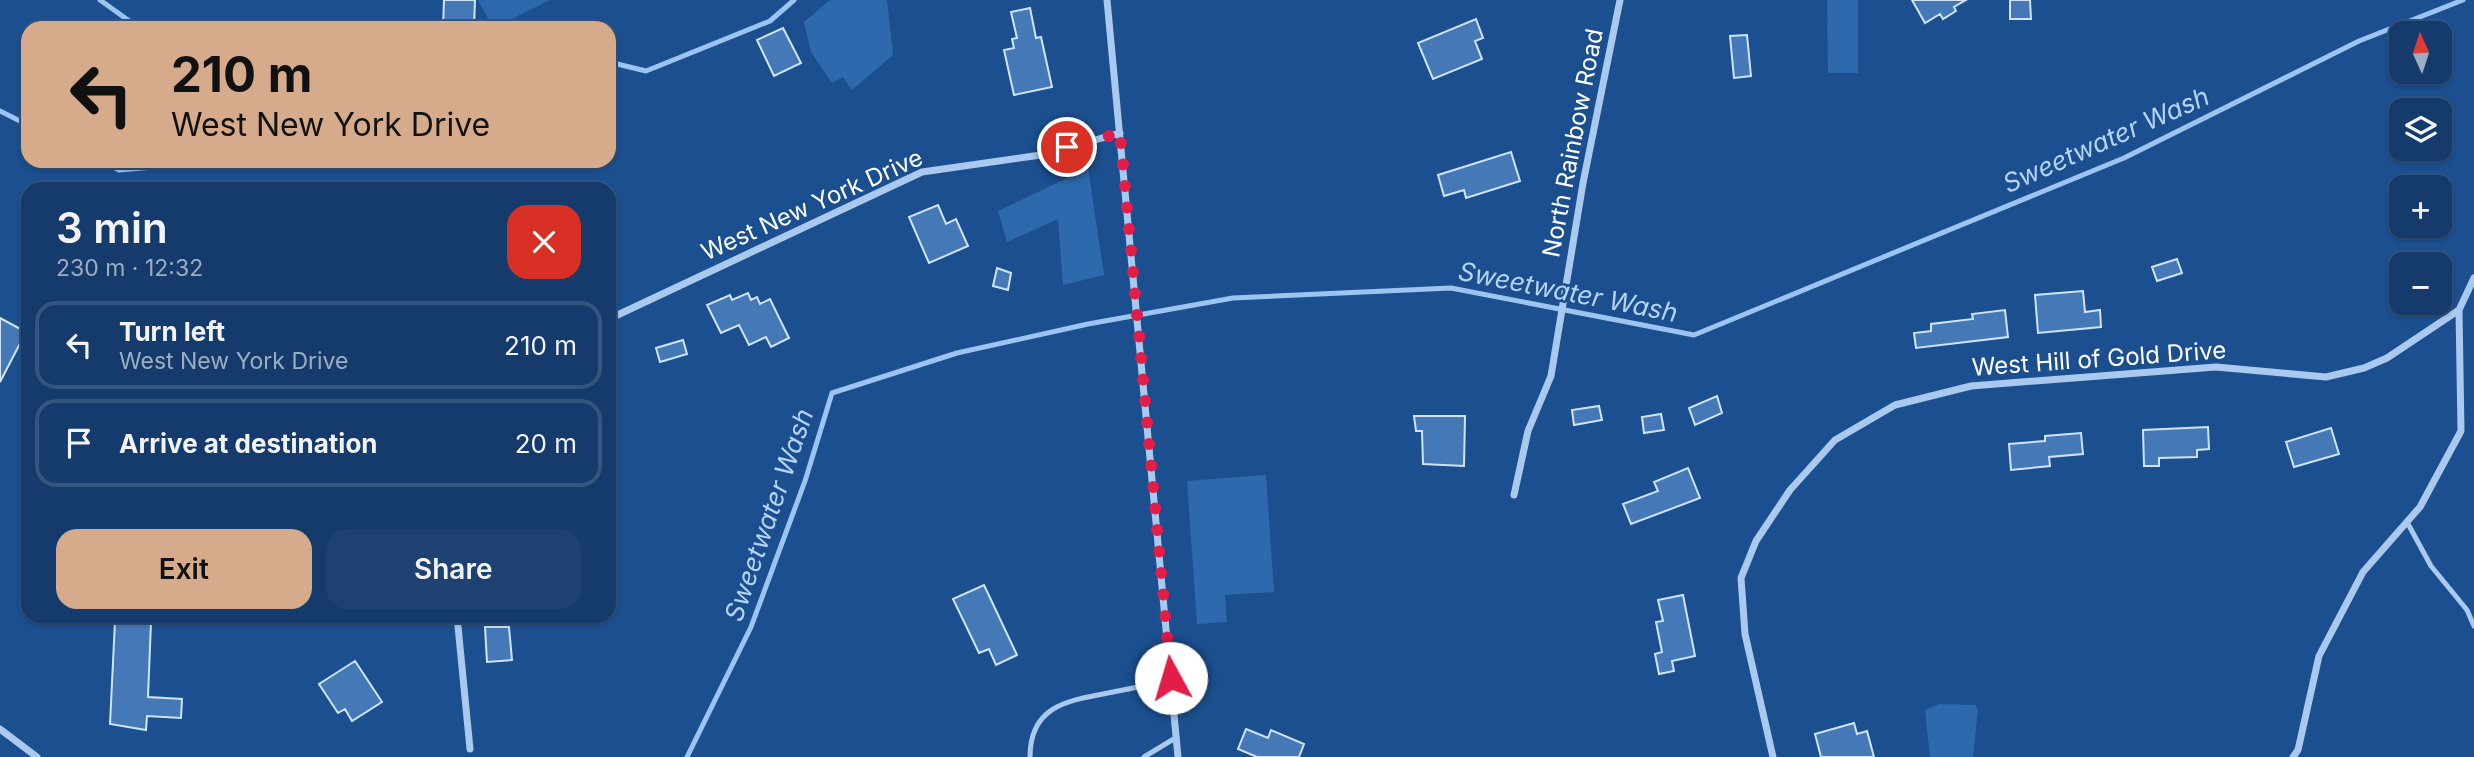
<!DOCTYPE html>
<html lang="en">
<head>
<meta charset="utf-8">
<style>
  body { margin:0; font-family:Inter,sans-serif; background:#1d4271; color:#f1f3f6; height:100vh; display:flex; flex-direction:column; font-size:26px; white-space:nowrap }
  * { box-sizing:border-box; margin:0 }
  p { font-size:23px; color:#9dadc1 }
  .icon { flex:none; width:38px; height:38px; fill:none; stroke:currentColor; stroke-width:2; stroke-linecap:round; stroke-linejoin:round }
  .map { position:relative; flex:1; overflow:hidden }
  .details { position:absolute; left:21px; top:182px; width:595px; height:441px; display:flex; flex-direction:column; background:#143b6b; border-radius:21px; box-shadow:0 2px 5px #0004,0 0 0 2px #33557e }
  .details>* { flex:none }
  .hud { position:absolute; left:21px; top:21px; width:595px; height:147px; border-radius:21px; box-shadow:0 2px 5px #0004,0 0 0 2px #33557e; background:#d6ab8b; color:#111; overflow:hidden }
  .needle { width:46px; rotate:357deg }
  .tools { position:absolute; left:2389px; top:21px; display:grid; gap:14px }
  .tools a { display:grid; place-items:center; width:63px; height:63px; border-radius:14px; background:#143b6b; box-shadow:0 2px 5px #0004,0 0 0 2px #33557e; font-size:35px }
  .pin { position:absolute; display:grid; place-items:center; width:60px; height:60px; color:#fff; margin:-30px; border:4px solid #fff; border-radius:50%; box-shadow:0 2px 7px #0007 }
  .me { position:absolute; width:77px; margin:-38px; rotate:354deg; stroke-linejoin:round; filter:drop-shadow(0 0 5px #0008) }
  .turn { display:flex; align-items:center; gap:24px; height:147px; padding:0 35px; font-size:32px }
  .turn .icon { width:91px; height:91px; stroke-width:2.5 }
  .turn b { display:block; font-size:49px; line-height:60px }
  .round { display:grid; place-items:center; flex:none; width:74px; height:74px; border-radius:21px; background:#1d4271 }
  .overview { display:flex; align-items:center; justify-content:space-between; height:119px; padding:0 35px }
  h1 { font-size:42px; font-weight:600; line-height:52px }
  .button { display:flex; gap:14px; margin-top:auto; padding:14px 35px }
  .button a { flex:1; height:80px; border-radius:21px; background:#d6ab8b; color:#111; font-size:28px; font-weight:600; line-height:80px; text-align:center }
  .button a+a { background:#1d4271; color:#f1f3f6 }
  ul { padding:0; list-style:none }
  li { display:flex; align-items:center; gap:21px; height:88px; margin:0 14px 10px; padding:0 21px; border:4px solid #33557e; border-radius:21px }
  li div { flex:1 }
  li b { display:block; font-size:26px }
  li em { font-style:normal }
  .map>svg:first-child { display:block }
  .green { fill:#2e69ad }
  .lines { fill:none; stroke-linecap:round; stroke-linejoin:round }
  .stream { stroke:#9cc4f0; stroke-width:5 }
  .building { fill:#4478b7; stroke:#cfe3fa; stroke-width:2 }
  .service { stroke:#a9c9ee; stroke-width:5 }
  .minor { stroke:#a9c9ee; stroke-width:7 }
  .route { stroke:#e11d48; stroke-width:12; stroke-dasharray:0 21.6 }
  .labels { text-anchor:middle; stroke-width:5; stroke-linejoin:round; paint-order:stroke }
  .street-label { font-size:24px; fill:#fff; stroke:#1b4f8f }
  .water-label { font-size:26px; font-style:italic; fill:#b5d3f5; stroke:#1b4f8f }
</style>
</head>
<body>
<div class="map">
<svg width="2474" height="757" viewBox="0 0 2474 757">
  <rect width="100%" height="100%" fill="#1b4f8f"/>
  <path class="green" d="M478,0h72l-57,28z
    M830,0h57l6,55 -41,35 -9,-13 -11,6 -21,-31 -7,-30z
    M1827,0h31v73h-30z
    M1088,168l16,107 -41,10 -5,-66 -51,23 -9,-31z
    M1266,475l8,117 -49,3 2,27 -30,2 -10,-143z
    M1939,704l36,1 3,4 -5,48h-43l-5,-47z"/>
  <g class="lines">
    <path class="stream" d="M100,0l39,28
      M609,62l37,9 124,-50 24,-21
      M0,111l28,14
      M102,161l17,9 105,-9
      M687,757l64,-130 54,-146 27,-88 125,-40 131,-29 145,-26 218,-10 243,47 430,-177 235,-117 104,-41"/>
  </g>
  <path class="building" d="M444,0h31l-1,28h-31z
    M1912,0h54l-12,7 2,4 -13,8 -3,-5 -15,9z
    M2010,0h20l1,19h-21z
    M1030,8l6,30 5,-1 11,50 -38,8 -10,-45 10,-2 -2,-9 5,-1 -6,-26z
    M1476,19l7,19 -8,3 7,18 -49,20 -15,-36z
    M783,28l18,35 -27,13 -17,-36z
    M1747,35l4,41 -17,2 -4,-42z
    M1511,152l9,29 -54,17 -2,-8 -20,6 -6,-21z
    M938,205l8,19 10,-5 12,27 -39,17 -20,-46z
    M2177,259l5,14 -25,8 -5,-14z
    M997,268l14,5 -3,17 -15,-4z
    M2083,291l2,21 15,-2 1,17 -63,6 -3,-38z
    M748,293l3,7 6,-3 3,7 10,-5 19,39 -18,9 -5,-10 -17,8 -10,-20 -18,8 -14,-28 23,-10 2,5z
    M2005,310l3,27 -92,11 -2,-15 17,-2v-7l42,-5 -1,-5z
    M0,318l26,14 -26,50z
    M683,340l4,14 -27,8 -4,-14z
    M1717,396l5,17 -27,12 -6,-17z
    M1599,406l3,14 -28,5 -2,-15z
    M1661,414l3,16 -20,3 -2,-16z
    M1414,416h51l-1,50 -41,-2 -1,-33h-6z
    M2208,427l1,22 -12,1v7l-38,1v8h-15l-1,-36z
    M2331,428l8,26 -45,13 -8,-25z
    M2081,433l2,21 -34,3 1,9 -39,4 -2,-26 36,-3v-5z
    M1688,468l12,30 -69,26 -8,-20 35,-13 -4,-9z
    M984,585l33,70 -21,10 -7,-16 -10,4 -26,-54z
    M1683,595l12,61 -23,5 2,10 -15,3 -4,-20 7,-2 -6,-30 7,-1 -5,-21z
    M115,621l36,1 -3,75 34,2 -1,19 -34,-2 -1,14 -36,-6z
    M485,627h24l3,33 -25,2z
    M355,661l27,41 -30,19 -7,-12 -7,4 -19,-29z
    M1854,723l3,11 10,-3 7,26h-53l-6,-23z
    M1246,729l22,9 3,-8 33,14 -5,13h-42l-19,-8z"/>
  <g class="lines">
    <path class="service" d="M2407,522l24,44 36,44 7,16
      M1030,757c0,-56 45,-57 88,-66 18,-3 36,-8 53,-13
      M1144,757l33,-20"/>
    <path class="minor" d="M1107,0l71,757
      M609,319l313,-147 119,-17 79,-22
      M1514,495l14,-64 23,-55 32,-193 37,-183
      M457,616l13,133
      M0,729l37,28
      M1773,757l-28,-123 -4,-56 15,-37 34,-51 45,-50 60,-35 76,-19 245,-19 110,10 38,-9 23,-10 72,-48
      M2293,757l5,-7 21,-94 44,-84 57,-65 41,-76 -2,-121 15,-32"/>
  </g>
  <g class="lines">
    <path class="route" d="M1067,147l53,-14 51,545"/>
  </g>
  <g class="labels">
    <g class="street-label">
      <text transform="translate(1573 143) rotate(-79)" y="8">North Rainbow Road</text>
      <text transform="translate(812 205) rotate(-24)" y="8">West New York Drive</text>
      <text transform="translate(2099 359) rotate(-4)" y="8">West Hill of Gold Drive</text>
    </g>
    <g class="water-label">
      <text transform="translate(2106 140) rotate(-24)" y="9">Sweetwater Wash</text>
      <text transform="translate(1568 292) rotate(11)" y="9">Sweetwater Wash</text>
      <text transform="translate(769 515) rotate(-71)" y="9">Sweetwater Wash</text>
    </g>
  </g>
</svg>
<div class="tools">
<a><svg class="needle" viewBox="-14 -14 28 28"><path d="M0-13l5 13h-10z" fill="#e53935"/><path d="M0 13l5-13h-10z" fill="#9dadc1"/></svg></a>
<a><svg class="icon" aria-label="layers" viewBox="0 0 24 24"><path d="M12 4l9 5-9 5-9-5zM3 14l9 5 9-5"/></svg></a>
<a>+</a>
<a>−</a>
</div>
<div class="pin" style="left:1067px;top:147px;background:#d93025"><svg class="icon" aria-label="arrive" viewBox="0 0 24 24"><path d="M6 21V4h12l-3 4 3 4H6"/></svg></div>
<svg class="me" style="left:1171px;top:678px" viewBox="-20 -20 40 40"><circle r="19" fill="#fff"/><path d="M0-13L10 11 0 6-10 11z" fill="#e11d48"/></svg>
<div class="hud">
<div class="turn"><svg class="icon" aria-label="left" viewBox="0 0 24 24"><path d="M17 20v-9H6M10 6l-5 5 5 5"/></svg><div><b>210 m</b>West New York Drive</div></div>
</div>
<section class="details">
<div class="overview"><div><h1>3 min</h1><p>230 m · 12:32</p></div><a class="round" style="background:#d93025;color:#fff"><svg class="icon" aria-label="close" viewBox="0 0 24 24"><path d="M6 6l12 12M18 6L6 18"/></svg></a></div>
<ul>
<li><svg class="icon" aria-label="left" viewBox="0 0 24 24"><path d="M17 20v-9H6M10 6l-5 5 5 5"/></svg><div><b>Turn left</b><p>West New York Drive</p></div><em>210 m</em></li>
<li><svg class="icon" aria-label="arrive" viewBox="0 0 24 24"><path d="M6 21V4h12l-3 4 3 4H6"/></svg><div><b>Arrive at destination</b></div><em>20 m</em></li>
</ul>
<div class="button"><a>Exit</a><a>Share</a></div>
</section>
</div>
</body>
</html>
